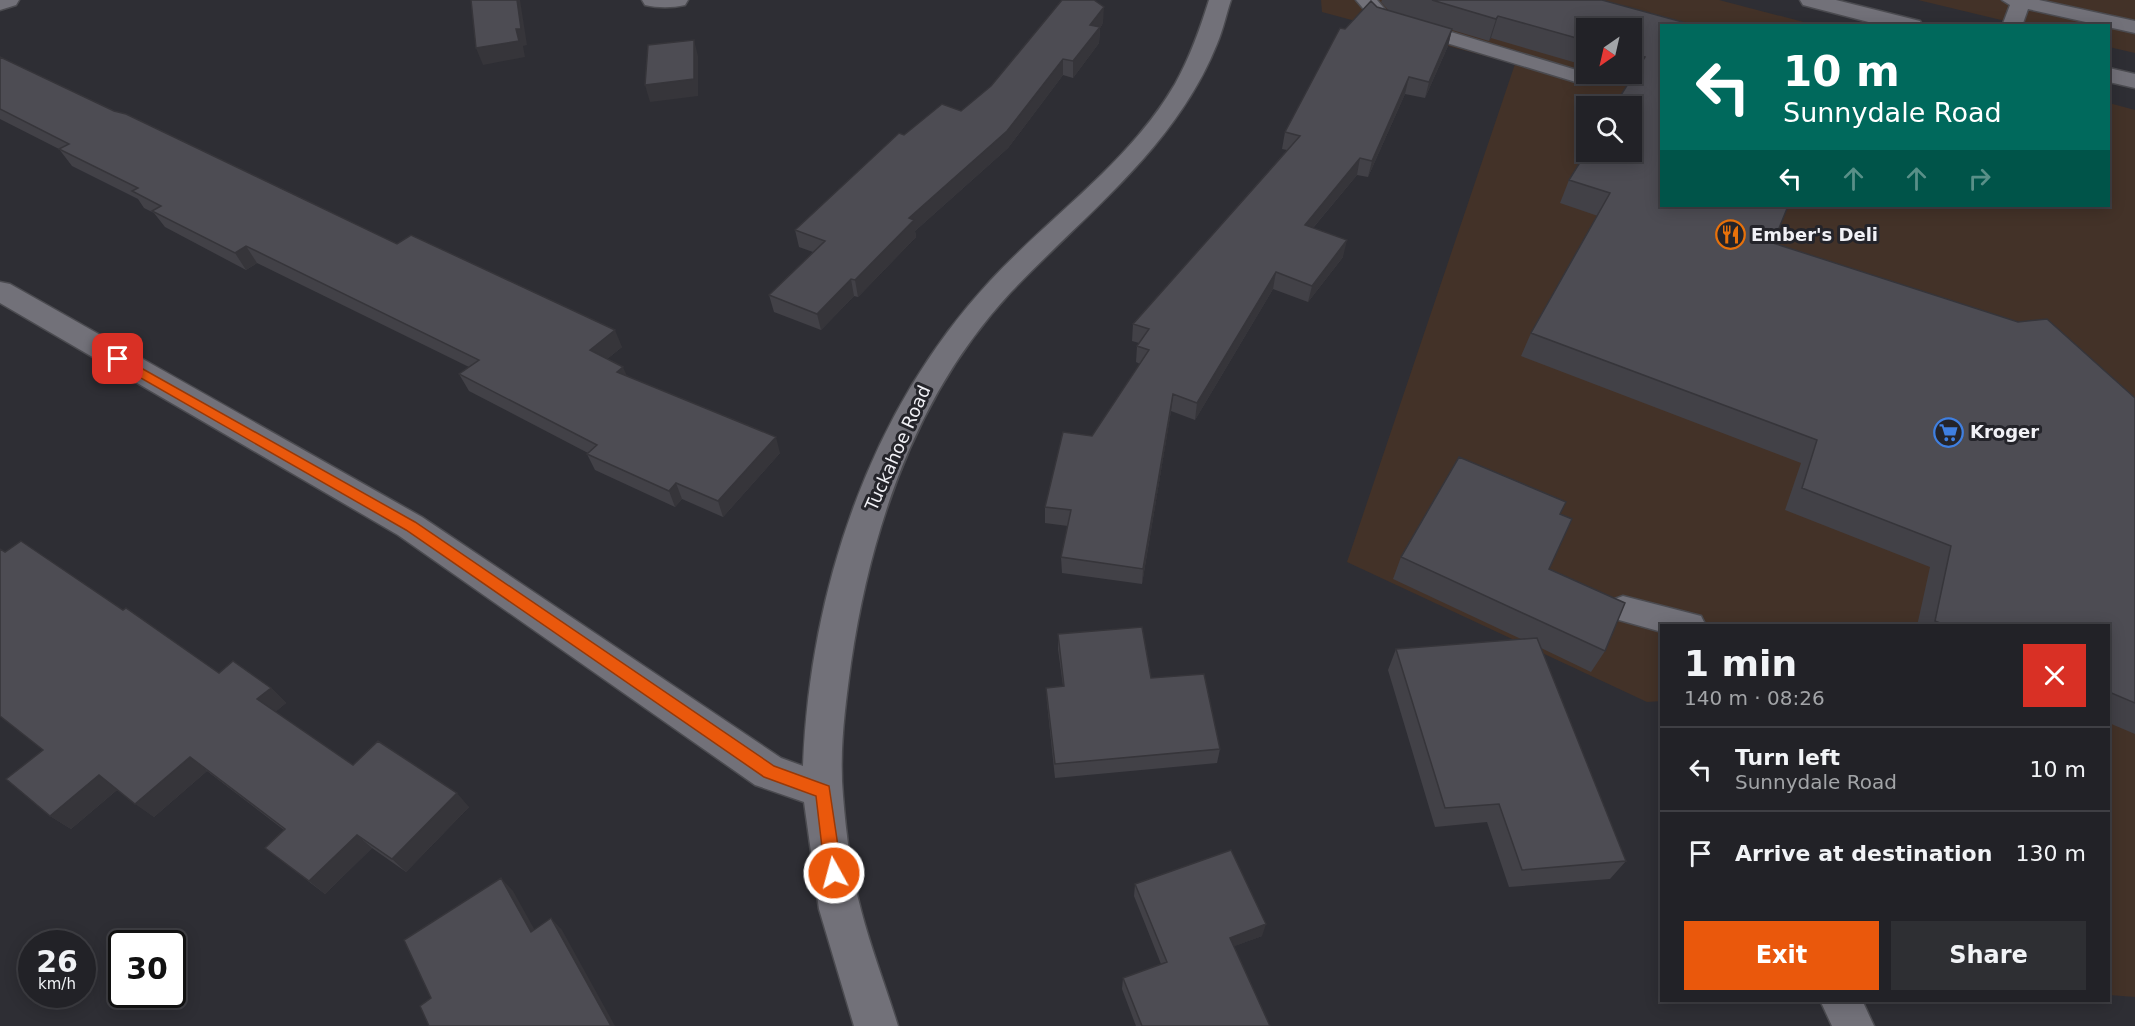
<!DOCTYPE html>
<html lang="en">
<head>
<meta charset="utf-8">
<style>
  body { margin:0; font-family:"DejaVu Sans",sans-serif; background:#2e2f33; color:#f1f3f6; height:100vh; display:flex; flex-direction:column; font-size:22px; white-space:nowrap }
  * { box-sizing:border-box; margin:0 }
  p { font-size:20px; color:#a2a4a7 }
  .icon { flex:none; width:33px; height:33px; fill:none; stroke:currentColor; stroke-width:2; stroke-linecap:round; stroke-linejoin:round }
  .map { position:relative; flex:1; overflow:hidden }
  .sheet { position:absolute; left:1660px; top:624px; width:450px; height:378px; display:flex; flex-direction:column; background:#222227; border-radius:0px; box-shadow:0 3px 15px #0003,0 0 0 2px #3f3f44 }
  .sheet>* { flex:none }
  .top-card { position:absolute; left:1660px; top:24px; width:450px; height:183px; border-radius:0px; box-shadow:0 3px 15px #0003,0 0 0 2px #3f3f44; background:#00695c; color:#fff; overflow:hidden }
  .needle { width:39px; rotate:214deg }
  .fabs { position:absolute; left:1576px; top:18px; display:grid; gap:12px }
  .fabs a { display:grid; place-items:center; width:66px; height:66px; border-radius:0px; background:#222227; box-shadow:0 3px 15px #0003,0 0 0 2px #3f3f44; font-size:30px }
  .speed { position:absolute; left:18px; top:930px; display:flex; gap:12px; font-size:30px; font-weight:700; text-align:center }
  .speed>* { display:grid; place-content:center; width:78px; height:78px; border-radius:50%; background:#222227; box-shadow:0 3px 15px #0003,0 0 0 2px #3f3f44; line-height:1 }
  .speed small { font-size:15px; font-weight:400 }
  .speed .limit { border:3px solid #111; border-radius:9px; background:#fff; color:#111 }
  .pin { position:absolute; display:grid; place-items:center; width:51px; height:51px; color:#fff; margin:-26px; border-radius:12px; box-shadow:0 3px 9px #0006 }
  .me { position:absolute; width:66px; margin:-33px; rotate:353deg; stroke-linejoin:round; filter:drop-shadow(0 0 4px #0008) }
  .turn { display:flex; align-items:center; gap:21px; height:126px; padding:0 24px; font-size:27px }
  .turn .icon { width:78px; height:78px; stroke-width:2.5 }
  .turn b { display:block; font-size:42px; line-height:51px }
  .lanes { display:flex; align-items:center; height:57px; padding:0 24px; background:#0003; justify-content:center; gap:30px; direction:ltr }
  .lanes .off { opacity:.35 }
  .round { display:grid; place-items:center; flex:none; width:63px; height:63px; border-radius:0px; background:#2e2f33 }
  .overview { display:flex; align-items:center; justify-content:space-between; height:102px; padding:0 24px }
  h1 { font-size:36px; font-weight:800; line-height:45px }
  .button { display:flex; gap:12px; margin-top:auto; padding:12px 24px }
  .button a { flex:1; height:69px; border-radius:0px; background:#ea580c; color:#fff; font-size:24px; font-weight:800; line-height:69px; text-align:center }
  .button a+a { background:#2e2f33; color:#f1f3f6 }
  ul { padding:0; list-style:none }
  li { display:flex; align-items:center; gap:18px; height:84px; padding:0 24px; border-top:2px solid #3f3f44 }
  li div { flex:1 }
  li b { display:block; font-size:22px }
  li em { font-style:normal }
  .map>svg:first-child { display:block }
  .commercial { fill:#433228; fill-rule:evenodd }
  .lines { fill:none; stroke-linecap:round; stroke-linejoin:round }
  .service-casing { stroke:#4b4b50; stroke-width:3 }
  .minor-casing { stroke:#4b4b50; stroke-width:3 }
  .secondary-casing { stroke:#4b4b50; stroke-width:3 }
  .service { fill:#727179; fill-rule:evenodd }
  .minor { fill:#727179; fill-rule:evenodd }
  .secondary { fill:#727179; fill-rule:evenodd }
  .wall { fill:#424147 }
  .shaded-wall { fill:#36353a }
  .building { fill:#4d4c53; stroke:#36353a; stroke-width:1.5 }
  .route { fill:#ea580c; stroke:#983908; stroke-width:1.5 }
  .labels { text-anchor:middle; stroke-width:6; stroke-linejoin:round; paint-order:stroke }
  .poi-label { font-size:18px; font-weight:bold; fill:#f1f1f6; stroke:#24242a; text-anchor:start }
  .street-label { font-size:18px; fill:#f1f1f6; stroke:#24242a }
</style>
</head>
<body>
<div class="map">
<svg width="2135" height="1026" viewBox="0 0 2135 1026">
  <rect width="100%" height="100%" fill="#2e2e34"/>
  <path class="commercial" d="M1321,0h398l96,25 -153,1v180h447v-103l26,7v887l-26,-2v-369h-447v75l-15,1 -300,-140 168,-498 -193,-52zM1587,28h45v46h-45zM1587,106h45v46h-45z
    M1918,0h217v53l-26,-6v-21l-87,-1z"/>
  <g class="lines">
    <defs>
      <path id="service" d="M1356,0h21l11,13 205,62 4,4 -4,4h-14l-205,-62z
        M2002,0h37l96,21v12l-107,-24 -6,17h-20l8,-21z
        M1623,596l78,20 5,10h-44v6l-50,-14 -5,-9 5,-9z
        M1820,1000h42l12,26h-42z"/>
      <path id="minor" d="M0,0h19l-3,5 -16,5z
        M642,0h46l-3,5c-13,3 -27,3 -40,0z
        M1209,0h22c-5,15 -8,30 -14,44 -41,103 -132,170 -206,248 -95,102 -140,235 -160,371 -6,44 -12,89 -8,133 3,38 8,77 18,114 10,39 25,77 37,116h-44l-35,-117 -15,-107 -49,-17 -357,-250 -398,-232v-21l10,2 412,233 359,241 22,8c7,-175 66,-355 187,-485 61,-66 139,-118 185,-197 15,-27 25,-55 34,-84z"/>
      <path id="secondary" d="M1800,0h36l84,21 3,5h-39l-81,-21z
        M2109,68l26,6v14l-26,-6z"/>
    </defs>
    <use href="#service" class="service-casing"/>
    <use href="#minor" class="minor-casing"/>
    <use href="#secondary" class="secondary-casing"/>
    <use href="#service" class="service"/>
    <use href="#minor" class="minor"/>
    <use href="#secondary" class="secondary"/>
  </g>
  <path class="wall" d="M1382,0h220l60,26v180l111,37 362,155v336l-26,-11v-97h-192l13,-59 -145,-57 16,-47 -280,-107 10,-23 67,-117 -38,-13 9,-23 62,-101 -18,-5h19v-46h-45v38l-96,-28 -2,3 -37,-11 -4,16 -23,52 -20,-4 -37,83 -11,-2 -44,53 30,29 -35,45 -35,-13 -78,131 -24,-9 -29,173 -80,-11 -1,-16 7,-31 -23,-3v-16l95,-143 -4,-2 1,-16 2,-3 -7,-2 1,-17 154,-174 -5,-1 3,-17 60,-103 32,-22 12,4 -8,-9z
    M1103,23l-3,5 -1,15 -26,35 -10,-3 -55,73 -93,83 1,6 -58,60 -4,-1 -33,34 -47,-18 -5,-17 44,-43 -14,-5 -4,-17 109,-95 57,-24z
    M0,57l397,187 225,103 -15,12 19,16 154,78 -57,64 -41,-18 -7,8 -80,-37 -8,-16 1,-1 -119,-62 -10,-17 10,-7 -212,-104 -11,7 -81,-43 -11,-14 -10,-5 -6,-9 -66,-33 -13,-17 -59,-30z
    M1560,514l-11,55 56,82 -14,21 -50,-24 85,213 -16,18 -101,8 -22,-65 -52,5 -47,-157 8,-21 125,-10 -128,-60 8,-22z
    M5,552l118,58 96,63 52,15 15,15 -11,9 78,53 116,42 -63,65 -34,-24 -47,46 -60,-46 19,-18 -77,-59 -53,46 -37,-27 -46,39 -21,-13 -7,-66z
    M1058,634l93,44 69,71 -3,14 -162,15 -8,-75 -1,-15 17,-2 -5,-37z
    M1135,884l127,52 -28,10 36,80h-134l-14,-37 1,-11 38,-14 -27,-68z"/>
  <path class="shaded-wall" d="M517,0h3l7,45 -4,1 2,11 -42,8 -7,-17 40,-19z
    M1104,7l-1,16 -3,5 -1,15 -26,35v-17l17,-36z
    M1498,16l-7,22 -2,3 7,-22z
    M1452,29l-4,17 -23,52 4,-16z
    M694,40l4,16v40l-48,6 -5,-17z
    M1063,59v16l-55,73 -93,83 1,6 -58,60 -3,-17 54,-62z
    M1409,77l-4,17 -37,83 4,-16z
    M1360,158l-3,17 -56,67 4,-17z
    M1347,240l-4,17 -35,45 4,-16z
    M246,246l11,17 -11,7 -11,-17z
    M1276,272l-3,17 -78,131 2,-17z
    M851,279l3,17 -33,34 -4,-16z
    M615,330l7,17 -25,20 -7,-17z
    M623,367l7,16 -13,-11z
    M1173,394l-2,17 -29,173 1,-15z
    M776,437l4,16 -57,64 -5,-16z
    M676,483l6,16 -7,8 -6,-16z
    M271,688l15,15 -13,11 -16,-15z
    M190,757l17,14 -53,46 -19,-13z
    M99,775l19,14 -47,40 -21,-13z
    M457,793l12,14 -63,65 -14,-13z
    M357,835l15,13 -47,46 -16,-13z
    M501,878l12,13 29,52 -11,-11z
    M551,918l11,12 53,96h-4z
    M1266,924l-4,12 -35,13 3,-11z"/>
  <path class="building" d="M471,0h46l4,29h-5l3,12 -43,7z
    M1062,0h32l10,7 -14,18 10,2 -27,34 -10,-2 -56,72 -98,87 5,2 -59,60 -4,-1 -34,35 -48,-19 56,-54 -30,-11 104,-97 5,2 38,-31 19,7 30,-25z
    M1432,0h170l95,26h-35v180h126l-15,37 245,79 29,-3 88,79v305l-26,-11v-66h-162l-12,-5 16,-75 -149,-58 15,-48 -286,-107 79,-140 -41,-13 18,-29 45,1v-46h-18l31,-49 -13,-3v-26h-45v13l-89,-25 -2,3z
    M1371,1l6,6 75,22 -23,53 -20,-5 -37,84 -12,-3 -55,67 42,15 -35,46 -36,-14 -79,131 -24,-9 -30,175 -82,-12 10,-47 -26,-3 18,-75 29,4 57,-86 -12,-4 12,-17 -16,-5 167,-188 -15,-4 55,-104 5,1z
    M694,40v39l-49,6 3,-40z
    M0,57l114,54 12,3 271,130 14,-9 204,95 -25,20 33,17 -6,5 159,65 -58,64 -42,-18 -7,8 -82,-37 10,-9 -138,-71 20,-14 -233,-114 -11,7 -83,-42 9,-5 -29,-15 6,-3 -79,-39 10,-5 -69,-35z
    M1459,457l107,45 -6,12 12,5 -23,50 76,34 -20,48 -204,-94z
    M21,541l102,69 3,-2 93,65 14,-12 38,27 -14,11 96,66 25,-24 79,52 -65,66 -35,-24 -48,46 -44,-33 20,-19 -95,-72 -55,47 -36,-29 -49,41 -44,-37 37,-29 -43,-34v-167l5,3z
    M1142,627l9,51 53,-4 16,75 -165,15 -9,-76 18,-2 -6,-52z
    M1537,638l89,223 -104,9 -23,-66 -54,4 -49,-159z
    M1231,850l35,74 -36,14 40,88h-128l-19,-48 44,-16 -32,-78z
    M501,878l30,54 20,-14 60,108h-182l-9,-20 11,-8 -27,-58z"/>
  <path class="route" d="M118,355l297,167 359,244 55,20 13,87 -2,6 -6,2 -6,-2 -3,-6 -9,-77 -52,-19 -358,-247 -293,-168v-6z"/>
  <defs>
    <symbol id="restaurant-ring" viewBox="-11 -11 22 22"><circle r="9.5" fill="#24242a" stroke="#e8710a" stroke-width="1.5"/><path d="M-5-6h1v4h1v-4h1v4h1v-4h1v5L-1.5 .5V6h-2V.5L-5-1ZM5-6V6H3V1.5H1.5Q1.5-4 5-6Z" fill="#e8710a"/></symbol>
    <symbol id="supermarket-ring" viewBox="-11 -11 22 22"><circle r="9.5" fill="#24242a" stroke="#3f7fe0" stroke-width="1.5"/><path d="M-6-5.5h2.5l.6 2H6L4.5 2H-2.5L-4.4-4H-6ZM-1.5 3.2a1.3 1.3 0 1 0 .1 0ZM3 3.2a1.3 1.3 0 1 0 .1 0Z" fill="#3f7fe0"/></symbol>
  </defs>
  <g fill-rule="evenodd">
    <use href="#restaurant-ring" x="1714" y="218" width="33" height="33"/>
    <use href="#supermarket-ring" x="1932" y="416" width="33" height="33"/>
  </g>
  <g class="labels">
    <g class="poi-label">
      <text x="1751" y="241">Ember's Deli</text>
      <text x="1970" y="438">Kroger</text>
    </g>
    <g class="street-label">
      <text transform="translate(898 448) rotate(-66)" y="6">Tuckahoe Road</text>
    </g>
  </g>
</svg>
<div class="fabs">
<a><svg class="needle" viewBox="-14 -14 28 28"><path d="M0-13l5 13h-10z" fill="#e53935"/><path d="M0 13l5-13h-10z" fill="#a2a4a7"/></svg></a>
<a><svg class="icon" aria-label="search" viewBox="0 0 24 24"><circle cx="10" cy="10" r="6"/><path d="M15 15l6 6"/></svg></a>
</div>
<div class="speed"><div>26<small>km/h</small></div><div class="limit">30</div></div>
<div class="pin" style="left:118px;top:359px;background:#d93025"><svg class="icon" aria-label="arrive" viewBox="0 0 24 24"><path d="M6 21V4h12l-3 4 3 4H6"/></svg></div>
<svg class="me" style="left:834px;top:873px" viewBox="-20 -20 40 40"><circle r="17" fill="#ea580c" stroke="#fff" stroke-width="3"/><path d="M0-11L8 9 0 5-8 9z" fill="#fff"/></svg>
<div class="top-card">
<div class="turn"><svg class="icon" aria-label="left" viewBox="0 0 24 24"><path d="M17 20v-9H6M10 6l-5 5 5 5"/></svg><div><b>10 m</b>Sunnydale Road</div></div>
<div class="lanes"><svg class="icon" aria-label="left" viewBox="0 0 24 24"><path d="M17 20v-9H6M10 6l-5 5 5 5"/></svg><svg class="icon off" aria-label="ahead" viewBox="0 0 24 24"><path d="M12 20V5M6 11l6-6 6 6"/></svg><svg class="icon off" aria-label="ahead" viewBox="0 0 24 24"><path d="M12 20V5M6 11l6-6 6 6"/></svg><svg class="icon off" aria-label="right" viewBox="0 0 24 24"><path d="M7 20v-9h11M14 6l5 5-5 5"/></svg></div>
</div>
<section class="sheet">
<div class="overview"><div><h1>1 min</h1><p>140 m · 08:26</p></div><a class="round" style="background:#d93025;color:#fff"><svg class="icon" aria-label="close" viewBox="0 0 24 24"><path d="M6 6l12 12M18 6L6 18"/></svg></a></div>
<ul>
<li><svg class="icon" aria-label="left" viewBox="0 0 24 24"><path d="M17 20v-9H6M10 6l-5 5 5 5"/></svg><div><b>Turn left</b><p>Sunnydale Road</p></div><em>10 m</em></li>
<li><svg class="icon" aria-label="arrive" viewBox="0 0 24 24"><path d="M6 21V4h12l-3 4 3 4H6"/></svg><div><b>Arrive at destination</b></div><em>130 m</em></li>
</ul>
<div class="button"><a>Exit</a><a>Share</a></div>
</section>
</div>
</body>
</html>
